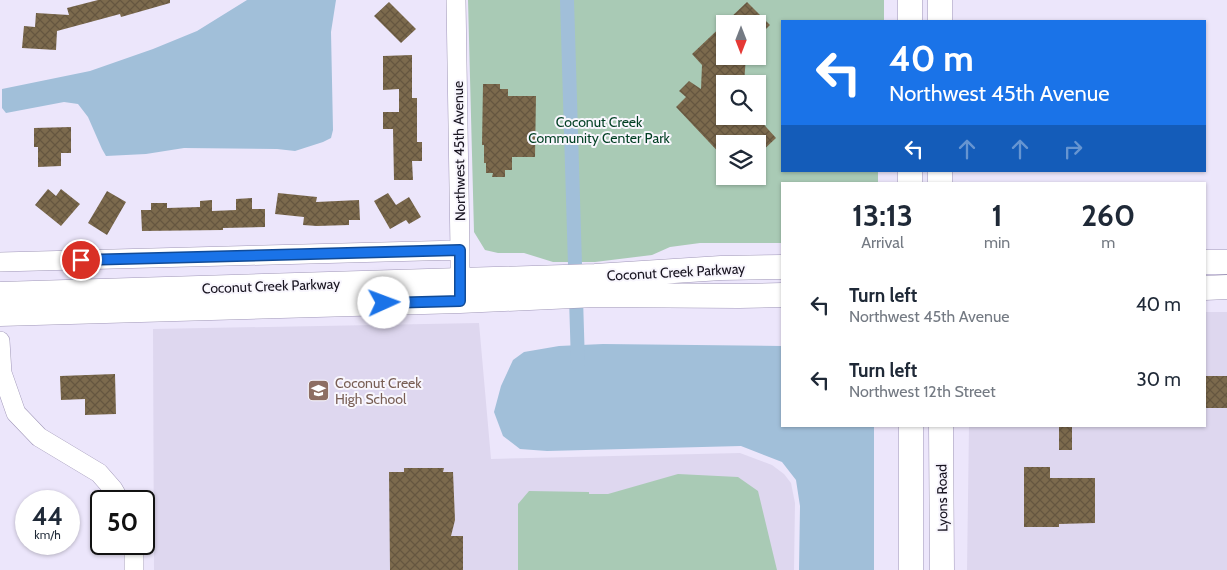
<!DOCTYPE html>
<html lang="en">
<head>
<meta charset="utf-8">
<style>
  body { margin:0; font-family:Cabin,sans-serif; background:#f6f6f7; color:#1f2937; height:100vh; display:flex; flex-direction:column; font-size:19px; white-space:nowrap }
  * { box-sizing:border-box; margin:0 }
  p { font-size:16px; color:#747a83 }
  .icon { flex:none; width:28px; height:28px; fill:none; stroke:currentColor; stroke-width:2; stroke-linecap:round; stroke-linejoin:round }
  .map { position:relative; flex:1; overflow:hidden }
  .sheet { position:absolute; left:781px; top:182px; width:425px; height:245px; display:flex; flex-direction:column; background:#fff; border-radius:0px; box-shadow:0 1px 4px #0004 }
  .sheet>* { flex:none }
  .banner { position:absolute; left:781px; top:20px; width:425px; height:152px; border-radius:0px; box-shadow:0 1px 4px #0004; background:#1a73e8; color:#fff; overflow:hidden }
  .needle { width:32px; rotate:180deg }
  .tools { position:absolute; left:716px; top:15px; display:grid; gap:10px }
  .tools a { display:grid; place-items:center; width:50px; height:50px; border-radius:0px; background:#fff; box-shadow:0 1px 4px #0004; font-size:25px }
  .speed { position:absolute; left:15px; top:490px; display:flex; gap:10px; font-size:25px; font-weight:700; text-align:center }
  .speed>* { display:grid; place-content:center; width:65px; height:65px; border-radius:50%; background:#fff; box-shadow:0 1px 4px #0004; line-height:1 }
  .speed small { font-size:12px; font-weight:400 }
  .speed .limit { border:2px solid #111; border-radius:8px; background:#fff; color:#111 }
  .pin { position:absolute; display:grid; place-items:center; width:42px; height:42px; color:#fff; margin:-21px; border:2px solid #fff; border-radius:50%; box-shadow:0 1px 5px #0007 }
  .me { position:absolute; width:55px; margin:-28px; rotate:88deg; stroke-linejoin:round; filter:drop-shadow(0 0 4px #0008) }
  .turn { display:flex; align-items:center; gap:18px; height:105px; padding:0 25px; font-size:22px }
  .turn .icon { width:65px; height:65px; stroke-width:2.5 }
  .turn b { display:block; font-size:35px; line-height:42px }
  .lanes { display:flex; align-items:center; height:48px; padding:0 25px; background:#0003; justify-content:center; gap:25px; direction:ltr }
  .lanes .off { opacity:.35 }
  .eta { display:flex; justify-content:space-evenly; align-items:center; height:85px; text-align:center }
  .eta b { font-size:30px; font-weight:700; line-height:35px }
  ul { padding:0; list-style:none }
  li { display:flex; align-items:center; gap:15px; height:75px; padding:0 25px }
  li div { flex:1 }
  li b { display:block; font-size:19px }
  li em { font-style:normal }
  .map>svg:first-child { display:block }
  .built { fill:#ded7ef }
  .park { fill:#a9cab5; fill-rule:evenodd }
  .water { fill:#a1bfd9 }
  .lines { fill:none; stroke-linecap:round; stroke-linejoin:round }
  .canal { stroke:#a1bfd9; stroke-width:14 }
  .building { fill:url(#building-cross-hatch) }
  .minor-casing { stroke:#a097b8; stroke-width:20 }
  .major-casing { stroke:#a097b8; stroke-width:25 }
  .minor { stroke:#fff; stroke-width:19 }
  .major { stroke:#fff; stroke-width:24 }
  .route-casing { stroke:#114b97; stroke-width:12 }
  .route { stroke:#1a73e8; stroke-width:9 }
  .labels { text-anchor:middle; stroke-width:4; stroke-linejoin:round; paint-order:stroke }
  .park-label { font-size:14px; fill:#003f22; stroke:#f8f6fd }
  .street-label { font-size:14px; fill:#181420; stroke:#f8f6fd }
  .education-label { font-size:14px; fill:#785e54; stroke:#f8f6fd; text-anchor:start }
</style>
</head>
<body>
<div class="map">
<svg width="1227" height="570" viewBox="0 0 1227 570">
  <defs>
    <pattern id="building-cross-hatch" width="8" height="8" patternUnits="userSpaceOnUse" patternTransform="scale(1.25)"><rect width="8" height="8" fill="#7c6a4d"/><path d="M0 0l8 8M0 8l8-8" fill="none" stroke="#655640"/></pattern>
  </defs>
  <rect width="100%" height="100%" fill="#ece6fb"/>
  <path class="built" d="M1205,312h22v258h-260l2,-144h236z
    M479,323l12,136 249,-6 32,12 12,9 7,9 4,20 -1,67h-640l-1,-241z"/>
  <path class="park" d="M468,0h416v21h-102v150h96v13h-96v59h-82l-30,4 -18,8 -57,7h-42l-29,-9h-26l-13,-3 -11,-18zM725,24h33v32h-33zM725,84h33v32h-33zM725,144h33v32h-33z
    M678,474l60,3 20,14 19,79h-259v-66l11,-13 60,1v2h19z"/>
  <path class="water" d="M247,0h89l-5,32 2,98 -2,8 -8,4 -28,9 -18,-2 -93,-1 -38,6 -40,2 -4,-7 -14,-32 -10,-13 -14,-2 -58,11 -4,-5v-19l88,-18 63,-22 44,-18z
    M603,344l179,2v80h92v144h-75l1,-64 -4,-26 -14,-18 -41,-16 -194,5 -27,-2 -17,-13 -9,-24 7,-26 12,-26 11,-8 35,-6z"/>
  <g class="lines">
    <path class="canal" d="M567,0l11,364"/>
  </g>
  <path class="building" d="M98,0h72v3l-49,14 -1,-3 -63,17 -1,19 -34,-2 2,-22 11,1 1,-14 33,2 -2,-7z
    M389,2l27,27 -15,14 -27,-27z
    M747,2l23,23 -12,12v-13h-33v32h21l-2,28h-19v32h31l20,22 -18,17v-11h-33v15l-49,-52 10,-10 -7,-6 10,-10 12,8 1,-24 -10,-11z
    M412,55v43h5v44h5v19h-10l1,19h-19l-1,-51h-10v-17h16v-23l-16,1v-34z
    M483,84h17v5h8v7h28l-1,61h-23v13h-7v7h-13l1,-4h-7v-10h-2v-18h-2z
    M71,127v26h-10v13l-23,1v-20h-4v-19z
    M48,189l8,7 5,-7 19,15 -19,22 -26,-21z
    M107,191l19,11 -19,33 -19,-12z
    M278,193l39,4 -1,5 43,-2 1,20h-11v5l-32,1 -14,-1 1,-8 -29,-3z
    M388,193l8,12 13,-8 12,20 -12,7 -3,-4 -16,9 -16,-28z
    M252,198v11h13v18l-42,1v2l-81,1 -1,-21h10v-7h16v5l33,-1v-6l12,-1v11l24,-1v-11z
    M115,374l1,40 -31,1v-16l-24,1 -1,-24z
    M1205,376h22v32h-22z
    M1059,426h13v24h-13z
    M1024,467h26v11h45v45l-36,1v3h-35z
    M404,468h40l-1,4h10l2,48 -4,16h12v34h-73l-1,-98h15z"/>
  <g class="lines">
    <defs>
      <path id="minor" d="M456,0l4,250v44
        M0,262l460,-12
        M0,341l2,32 14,40 23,24 60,36 14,16 7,12
        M134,544v26"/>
      <path id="major" d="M910,0v21
        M940,0v21
        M910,171v13
        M940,184v-13
        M1205,262h22
        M1205,288l22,-1
        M0,294l595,-18 126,-8 61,-1
        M0,314l460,-13 135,-6 144,1 43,-1
        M941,426l1,144
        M911,570v-144"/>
    </defs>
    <use href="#minor" class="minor-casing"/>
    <use href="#major" class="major-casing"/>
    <use href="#minor" class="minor"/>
    <use href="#major" class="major"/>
  </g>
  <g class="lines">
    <defs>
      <path id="route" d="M81,260l379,-10v51l-76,2"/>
    </defs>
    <use href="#route" class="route-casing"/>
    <use href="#route" class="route"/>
  </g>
  <defs>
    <symbol id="school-square" viewBox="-11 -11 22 22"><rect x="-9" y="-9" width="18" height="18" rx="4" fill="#8d6e63" stroke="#f8f6fd"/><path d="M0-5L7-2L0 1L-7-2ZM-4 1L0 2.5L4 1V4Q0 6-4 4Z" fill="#fff"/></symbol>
  </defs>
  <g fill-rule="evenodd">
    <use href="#school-square" x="306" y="378" width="25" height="25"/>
  </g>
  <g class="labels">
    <g class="park-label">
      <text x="599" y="127">Coconut Creek<tspan x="599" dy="16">Community Center Park</tspan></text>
    </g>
    <g class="street-label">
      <text transform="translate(459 151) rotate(-91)" y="5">Northwest 45th Avenue</text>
      <text transform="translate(676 272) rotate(-3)" y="5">Coconut Creek Parkway</text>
      <text transform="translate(271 286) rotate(-2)" y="5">Coconut Creek Parkway</text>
      <text transform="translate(942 498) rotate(-91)" y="5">Lyons Road</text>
    </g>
    <g class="education-label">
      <text x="335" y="388">Coconut Creek<tspan x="335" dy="16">High School</tspan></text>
    </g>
  </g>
</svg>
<div class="tools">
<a><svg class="needle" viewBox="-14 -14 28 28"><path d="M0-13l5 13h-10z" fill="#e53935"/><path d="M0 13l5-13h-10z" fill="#747a83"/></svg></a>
<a><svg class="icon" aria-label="search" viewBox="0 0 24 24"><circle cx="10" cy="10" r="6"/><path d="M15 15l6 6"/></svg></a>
<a><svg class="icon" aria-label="layers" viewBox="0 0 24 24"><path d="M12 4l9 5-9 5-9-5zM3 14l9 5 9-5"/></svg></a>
</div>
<div class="speed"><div>44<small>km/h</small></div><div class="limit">50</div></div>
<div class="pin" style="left:81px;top:260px;background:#d93025"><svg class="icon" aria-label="arrive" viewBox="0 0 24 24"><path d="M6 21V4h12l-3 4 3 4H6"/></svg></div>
<svg class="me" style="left:384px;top:303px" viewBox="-20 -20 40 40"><circle r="19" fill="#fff"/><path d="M0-13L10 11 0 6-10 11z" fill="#1a73e8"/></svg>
<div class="banner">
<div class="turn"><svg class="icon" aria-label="left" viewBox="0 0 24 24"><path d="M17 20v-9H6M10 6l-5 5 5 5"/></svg><div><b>40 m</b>Northwest 45th Avenue</div></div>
<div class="lanes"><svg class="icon" aria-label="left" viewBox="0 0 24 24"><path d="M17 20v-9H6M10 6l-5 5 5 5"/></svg><svg class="icon off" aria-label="ahead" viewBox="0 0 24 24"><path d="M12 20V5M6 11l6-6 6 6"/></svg><svg class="icon off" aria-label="ahead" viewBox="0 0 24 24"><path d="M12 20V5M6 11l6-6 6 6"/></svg><svg class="icon off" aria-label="right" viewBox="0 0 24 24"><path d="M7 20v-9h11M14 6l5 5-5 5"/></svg></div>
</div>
<section class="sheet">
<div class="eta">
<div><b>13:13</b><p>Arrival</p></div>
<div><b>1</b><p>min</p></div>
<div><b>260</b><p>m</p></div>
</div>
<ul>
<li><svg class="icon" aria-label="left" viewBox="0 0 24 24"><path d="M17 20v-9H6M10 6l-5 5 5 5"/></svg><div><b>Turn left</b><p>Northwest 45th Avenue</p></div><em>40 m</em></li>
<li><svg class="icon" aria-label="left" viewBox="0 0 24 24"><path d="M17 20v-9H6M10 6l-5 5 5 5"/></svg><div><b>Turn left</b><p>Northwest 12th Street</p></div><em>30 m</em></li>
</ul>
</section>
</div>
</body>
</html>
